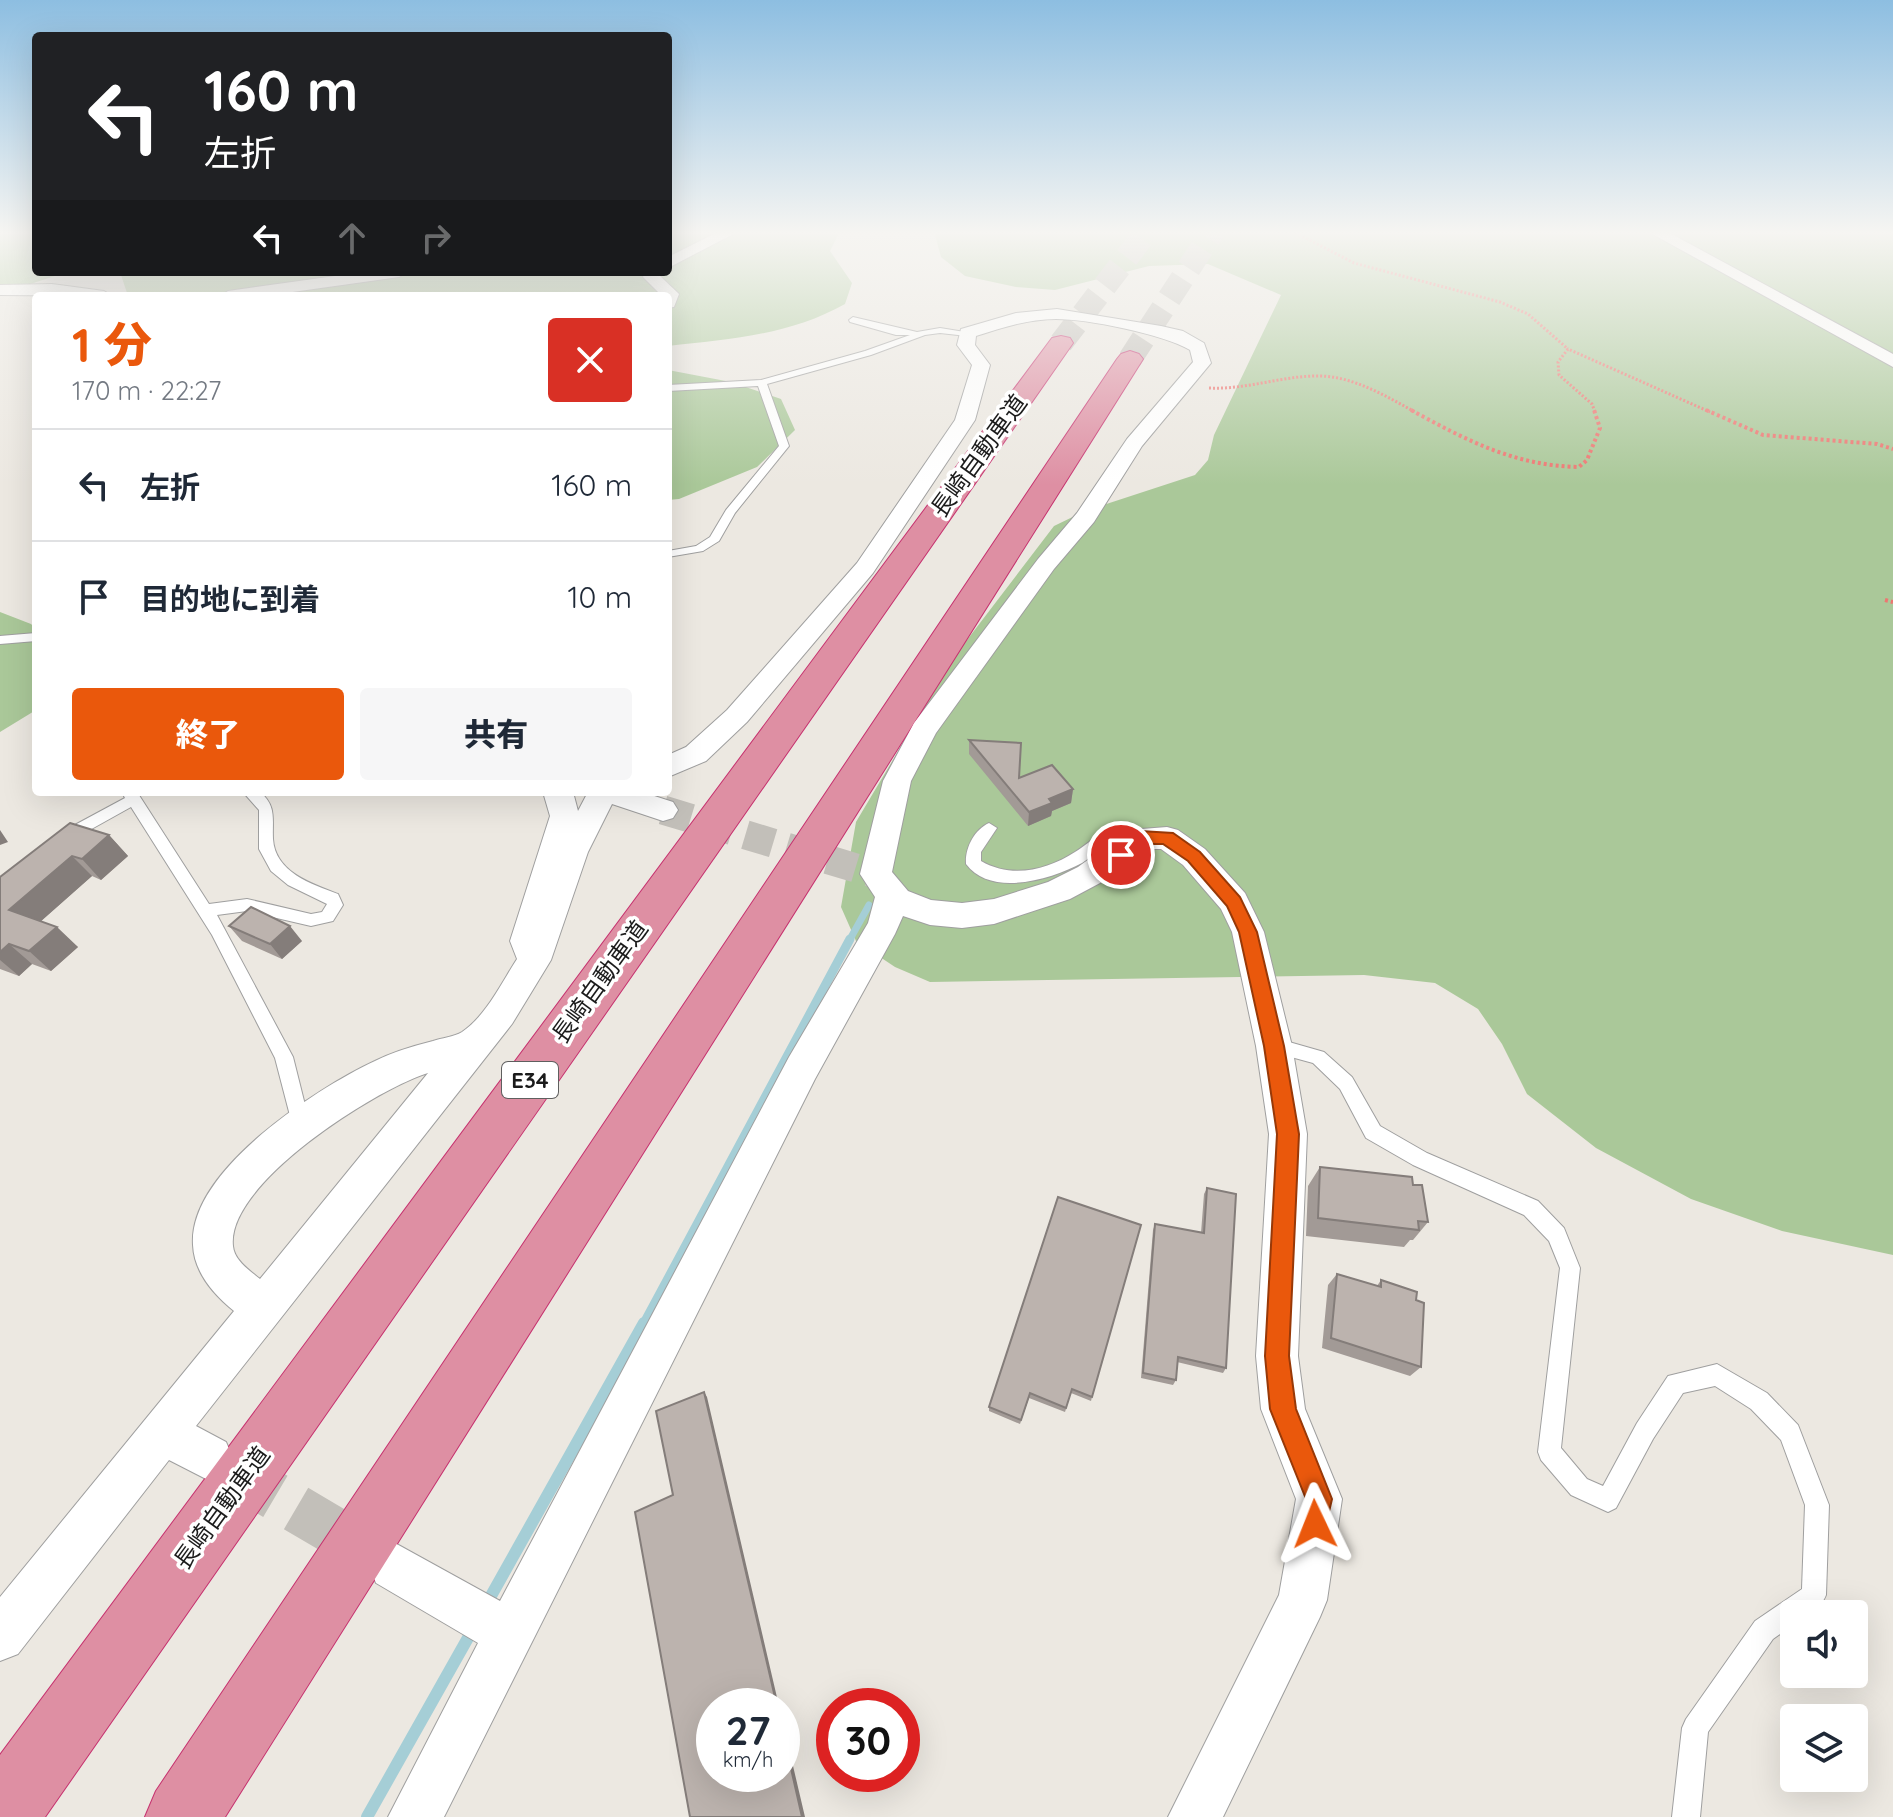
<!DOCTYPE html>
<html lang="ja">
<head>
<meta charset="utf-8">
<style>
  body { margin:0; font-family:Quicksand,"Noto Sans JP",sans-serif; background:#f6f6f7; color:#1f2937; height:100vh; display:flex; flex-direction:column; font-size:30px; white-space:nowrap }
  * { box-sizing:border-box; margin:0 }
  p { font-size:26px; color:#747a83 }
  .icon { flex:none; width:44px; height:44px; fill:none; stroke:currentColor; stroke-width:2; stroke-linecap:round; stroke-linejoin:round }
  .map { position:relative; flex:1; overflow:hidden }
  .panel { position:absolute; left:32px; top:292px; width:640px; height:504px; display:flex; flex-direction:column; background:#fff; border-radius:8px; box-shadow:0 8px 32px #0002 }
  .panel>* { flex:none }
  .hud { position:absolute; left:32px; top:32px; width:640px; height:244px; border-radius:8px; box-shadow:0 8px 32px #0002; background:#202124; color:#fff; overflow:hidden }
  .fabs { position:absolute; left:1780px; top:1600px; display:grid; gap:16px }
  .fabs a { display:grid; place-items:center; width:88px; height:88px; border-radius:8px; background:#fff; box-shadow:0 8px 32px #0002; font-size:40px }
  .speed { position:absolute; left:696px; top:1688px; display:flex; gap:16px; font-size:40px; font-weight:700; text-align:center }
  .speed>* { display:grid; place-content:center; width:104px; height:104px; border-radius:50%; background:#fff; box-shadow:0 8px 32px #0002; line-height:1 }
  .speed small { font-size:20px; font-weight:400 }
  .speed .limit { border:12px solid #d22; background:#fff; color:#111 }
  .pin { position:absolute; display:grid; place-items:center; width:68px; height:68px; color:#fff; margin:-34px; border:4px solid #fff; border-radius:50%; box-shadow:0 2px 8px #0007 }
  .me { position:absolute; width:88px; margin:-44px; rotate:358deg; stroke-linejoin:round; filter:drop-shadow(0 0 6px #0008) }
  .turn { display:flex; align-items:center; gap:28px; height:168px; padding:0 40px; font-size:36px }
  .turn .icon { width:104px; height:104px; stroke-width:2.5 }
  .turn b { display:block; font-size:56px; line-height:68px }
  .lanes { display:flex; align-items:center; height:76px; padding:0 40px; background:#0003; justify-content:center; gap:40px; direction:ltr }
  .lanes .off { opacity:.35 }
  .round { display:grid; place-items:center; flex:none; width:84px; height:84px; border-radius:8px; background:#f6f6f7 }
  .summary { display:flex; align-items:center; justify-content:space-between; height:136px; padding:0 40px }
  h1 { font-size:48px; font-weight:800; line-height:60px; color:#ea580c }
  .primary-button { display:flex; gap:16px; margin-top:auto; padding:16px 40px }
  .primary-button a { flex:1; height:92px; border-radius:8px; background:#ea580c; color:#fff; font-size:32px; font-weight:800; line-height:92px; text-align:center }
  .primary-button a+a { background:#f6f6f7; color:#1f2937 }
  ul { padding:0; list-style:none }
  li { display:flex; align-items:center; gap:24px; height:112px; padding:0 40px; border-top:2px solid #e0e1e3 }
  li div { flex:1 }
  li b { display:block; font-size:30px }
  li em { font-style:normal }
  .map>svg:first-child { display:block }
  .forest { fill:#aac899 }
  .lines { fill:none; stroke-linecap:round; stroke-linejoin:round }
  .stream-far2 { stroke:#a5ced6; stroke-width:7 }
  .stream-far1 { stroke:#a5ced6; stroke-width:9 }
  .stream { stroke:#a5ced6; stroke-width:12 }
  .street-tunnel-far1 { stroke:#c2bfb9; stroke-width:29; stroke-dasharray:29 14; stroke-linecap:butt }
  .street-tunnel { stroke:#c2bfb9; stroke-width:48; stroke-dasharray:48 24; stroke-linecap:butt }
  .highway-tunnel { stroke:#c2bfb9; stroke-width:24; stroke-dasharray:24 12; stroke-linecap:butt }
  .lane-casing { stroke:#9f9f9f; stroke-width:2 }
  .street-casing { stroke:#9f9f9f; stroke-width:2 }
  .highway-casing { stroke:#c6326f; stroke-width:2 }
  .path-far1 { stroke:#ed7671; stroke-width:3; stroke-dasharray:2 2; stroke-linecap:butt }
  .path { stroke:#ed7671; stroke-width:4; stroke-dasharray:3 3; stroke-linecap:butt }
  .lane { fill:#fff; fill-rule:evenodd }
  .street { fill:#fff; fill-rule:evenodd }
  .highway { fill:#de8fa3; fill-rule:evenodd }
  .wall { fill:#a29a96 }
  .shaded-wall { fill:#847d7a }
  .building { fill:#bcb3ae; stroke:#847d7a; stroke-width:2 }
  .route { fill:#ea580c; stroke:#983908; stroke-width:2 }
  .labels { text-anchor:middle; stroke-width:7; stroke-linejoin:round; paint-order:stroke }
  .shield { fill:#fff; stroke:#5f5f5f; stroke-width:2 }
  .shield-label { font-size:22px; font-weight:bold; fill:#1b1b1b }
  .street-label { font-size:24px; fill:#1b1b1b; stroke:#fff }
</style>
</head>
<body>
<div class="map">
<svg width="1893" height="1817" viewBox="0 0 1893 1817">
  <rect width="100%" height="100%" fill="#ece8e1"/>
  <path class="forest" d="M0,231h36v41h31l-67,22z
    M668,231h172l-10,20 22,32 -7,21c-55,31 -115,35 -177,42v-50h-540l-8,-24h548z
    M934,231h959v1024l-111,-24 -91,-32 -95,-51 -69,-54 -25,-50 -24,-35 -43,-26 -71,-8 -434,7 -35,-15 -39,-26 -15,-34 15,-85 98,-165 100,-131 31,-15 110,-36 13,-15 6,-25 67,-140 -73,-31 -59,2 -94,24 -39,-3 -51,-11 -24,-19z
    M668,370l63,12 50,17 14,31 -38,37 -78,32 -11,1z
    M0,612l31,12 5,5v81l-36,22z"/>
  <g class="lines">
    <path class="stream-far2" d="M849,941l20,-36"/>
    <path class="stream-far1" d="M643,1325l207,-386"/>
    <path class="stream" d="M487,1603l157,-280
      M367,1817l106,-188"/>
    <path class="street-tunnel-far1" d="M663,810l213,64"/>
    <path class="street-tunnel" d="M234,1472l136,80"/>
    <path class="highway-tunnel" d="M1061,343l86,-112
      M1130,359l83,-128"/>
    <defs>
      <path id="lane" d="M853,317l64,15 23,-4 31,5 -4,3 -27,-3 -15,2 -54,20 -104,29 22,62 -54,67 -16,28 -16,10 -35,6v-6l28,-5 14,-9 16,-27 53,-64 -21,-60 -90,5v-6l93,-5 104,-29 45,-16h-14l-46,-13 -1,-2z
        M36,633v8l-36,3v-8z
        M122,792h15l72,112 38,-5 64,15 11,-2 5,-8 -39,-19 -17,-14 -12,-22v-39l-16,-18h17c17,14 12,28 13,47 2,33 38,45 65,55l5,11 -10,16 -22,5 -64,-15 -30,4 76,142 17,68 -2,6 -7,2 -7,-2 -19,-73 -63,-123 -81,-128 -61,34h-10l-3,-4 3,-4 65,-35z
        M989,823l8,5 -16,24v9c31,18 66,9 94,-9 9,-5 16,-13 26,-17 13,-5 37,-8 47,3 -9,10 -23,1 -35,5 -12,3 -21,14 -31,20 -30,16 -91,35 -116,1 -1,-16 8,-34 23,-41z
        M1275,1038l49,14 28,25 28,49 47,27 111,48 26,27 16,40 -19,180 26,31 16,7 34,-63 31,-47 49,-12 50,29 31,32 31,80 -3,90c-6,15 -17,19 -32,19v10l-21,15 -65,93 -8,85h-28l10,-89 4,-9 69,-98 47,-32 3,-84 -24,-65 -30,-31 -36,-23 -32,7 -30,46 -37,69 -8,4 -37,-17 -30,-35 -3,-8 22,-184 -11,-27 -25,-26 -111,-50 -47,-27 -26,-49 -27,-26 -44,-12 -3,-5 3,-5z"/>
      <path id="street" d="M720,231h19l-71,37v-11z
        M1647,231h19l227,123v13z
        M364,272h43l-8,5 -135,19h-44l8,-5z
        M646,272h17l-3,4 19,18 -5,13 -6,1v-12h-6l-19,-19z
        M52,284l52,7 8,5 -112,-1v-10z
        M1057,309l104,17 22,5 21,12 7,20 -69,83 -48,76 -40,47 -118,164 -25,48 -19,91 16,19 23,9 31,3 32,-4 54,-17 30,-15 51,-37 38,-3 11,3 27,19 40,44 19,39 28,114 15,88 -9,222 7,53 37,90 -15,101 -7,17 -97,200h-55l111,-222 17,-96 -35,-90 -5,-53 13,-222 -13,-88 -24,-114 -11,-23 -38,-44 -22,-16h-14l-47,34 -30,16 -76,25 -32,4 -32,-3 -27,-9 -8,18 -80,145 -371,738h-56l90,-174 -102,-60 -7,-17 7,-17 17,-7 107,59 289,-544 79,-134 7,-26 -15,-23 23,-93 31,-58 124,-164 39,-46 50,-74 66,-77 -3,-12c-27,-16 -103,-31 -134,-31 -28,0 -54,9 -80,17l-1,9 15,20 -15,55 -102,153 -126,149 -41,39 -38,16v-22l18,-8 41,-37 130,-147 98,-143 17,-55 -15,-20 4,-16 55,-16z
        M543,792h30l5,19 10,-19h54l31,10 5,8 -5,8 -10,3 -51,-17 -24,48 -37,108 -39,64 -316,402 30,16 7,16 -7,16 -16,7 -41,-21 -151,194 -18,7v-64l234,-286c-20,-16 -40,-39 -41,-66 -5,-74 124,-157 182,-184 18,-9 38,-15 58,-20 8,-3 21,-4 29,-9 24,-16 40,-50 55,-73l-7,-18 40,-125zM428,1073l-168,206c-10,-8 -26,-19 -27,-33 -7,-62 143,-157 195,-173z"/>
      <path id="highway" d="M1061,336l9,2 3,5 -1028,1474h-45v-62l1052,-1417z
        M1130,351l9,3 4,5 -918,1458h-80l11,-26 961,-1432 4,-5z"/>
    </defs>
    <use href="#lane" class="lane-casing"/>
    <use href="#street" class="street-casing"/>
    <use href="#highway" class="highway-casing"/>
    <path class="path-far1" d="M1292,231l62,32 146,39 28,12 40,35
      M1209,388c38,2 75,-13 112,-12 33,1 65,20 94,36
      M1595,412l-3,-8 -33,-29 -1,-13 10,-13 142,63"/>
    <path class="path" d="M1411,410c55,30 104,56 168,57l8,-7 13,-32 -6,-18
      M1706,410l57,25 114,9 16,5
      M1885,600l8,2"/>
    <use href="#lane" class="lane"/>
    <use href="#street" class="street"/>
    <use href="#highway" class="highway"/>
  </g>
  <path class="wall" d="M969,740l50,38 54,11 -2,14 -19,8 -1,5 -23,10 -59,-72z
    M109,835l19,21 -27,24 -9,-4 -51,45 37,26 -27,24 -19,-7 -13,12 -19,-7v-92z
    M229,926l73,15 -20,18 -40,-18z
    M1320,1167l93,18 15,37 -15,18h-3l-6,7 -98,-11 2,-50z
    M1207,1188l19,180 -3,5 -46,-11 -1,18 -3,5 -32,-7 12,-148 2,-6 46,9 3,-39z
    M1058,1197l34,200 -1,4 -20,-8 -6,19 -36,-14 -9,26 -31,-13v-4z
    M1337,1274l40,12 4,-6 35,20 5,67 -11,9 -88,-28 6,-63z"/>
  <path class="shaded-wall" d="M1073,789l-2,14 -19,8 -1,5 -23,10 1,-14 20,-13z
    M0,830l8,12 -8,3z
    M109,835l19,21 -27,24 -19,-21z
    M72,856l20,20 -61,54 -22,-20z
    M290,926l12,15 -20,18 -12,-15z
    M57,927l21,20 -27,24 -22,-20z
    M9,944l23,20 -13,12 -19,-16v-8z
    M704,1392l3,5 72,309h-2z
    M782,1719l23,98h-3l-20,-88z"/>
  <path class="building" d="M969,740l52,3 -2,35 33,-13 21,24 -24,10 3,4 -23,9z
    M70,823l39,12 -27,24 -10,-3 -63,54 48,17 -28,24 -20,-7 -9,8v-75z
    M251,907l39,19 -20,18 -41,-18z
    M1320,1167l92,10 1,8h9l6,37 -10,-1 1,9 -101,-12z
    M1207,1188l29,6 -10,174 -48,-11 -2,23 -33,-7 12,-149 49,9z
    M1058,1197l83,28 -49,172 -20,-8 -6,19 -36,-15 -9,27 -32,-13z
    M1337,1274l44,13v-7l36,12 -1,8 8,3 -3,64 -90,-29z
    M704,1392l73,314h-63v68h68v-45l20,88h-112l-55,-305 38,-17 -17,-84z"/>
  <linearGradient id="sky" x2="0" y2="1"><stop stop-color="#8dbee1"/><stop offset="0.48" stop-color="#f6f5f2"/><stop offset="1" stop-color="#f6f5f2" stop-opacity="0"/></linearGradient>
  <rect width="1893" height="485" fill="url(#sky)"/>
  <path class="route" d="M1140,831l33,2 27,19 40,45 17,35 27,114 15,88 -10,222 7,53 36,90 -8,34 -9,4 -10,-4 -4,-9 5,-25 -36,-90 -5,-53 12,-222 -13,-88 -25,-114 -12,-26 -39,-45 -25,-17h-19l-17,15h-12l-3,-4 22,-22z"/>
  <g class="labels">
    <rect class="shield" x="502" y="1062" width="56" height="36" rx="6"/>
    <g class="shield-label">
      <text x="530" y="1088">E34</text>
    </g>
    <g class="street-label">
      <text transform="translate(979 456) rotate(-54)" y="8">長崎自動車道</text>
      <text transform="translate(600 982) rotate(-54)" y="8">長崎自動車道</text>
      <text transform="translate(222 1508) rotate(-54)" y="8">長崎自動車道</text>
    </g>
  </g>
</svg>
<div class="fabs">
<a><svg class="icon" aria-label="sound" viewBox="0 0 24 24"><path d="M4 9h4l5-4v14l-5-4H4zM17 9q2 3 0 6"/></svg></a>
<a><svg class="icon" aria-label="layers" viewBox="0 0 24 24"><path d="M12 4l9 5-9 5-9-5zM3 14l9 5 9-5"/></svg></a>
</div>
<div class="speed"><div>27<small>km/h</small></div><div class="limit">30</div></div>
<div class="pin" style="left:1121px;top:855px;background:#d93025"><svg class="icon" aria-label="arrive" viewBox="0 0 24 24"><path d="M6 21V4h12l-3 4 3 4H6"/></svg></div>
<svg class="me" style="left:1315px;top:1524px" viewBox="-20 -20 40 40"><path d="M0-17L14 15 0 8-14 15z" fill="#ea580c" stroke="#fff" stroke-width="4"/></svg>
<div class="hud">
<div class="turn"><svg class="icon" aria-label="left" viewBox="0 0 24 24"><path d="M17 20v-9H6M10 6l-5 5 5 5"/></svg><div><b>160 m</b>左折</div></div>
<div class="lanes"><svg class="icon" aria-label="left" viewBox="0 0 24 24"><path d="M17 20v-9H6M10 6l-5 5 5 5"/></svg><svg class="icon off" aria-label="ahead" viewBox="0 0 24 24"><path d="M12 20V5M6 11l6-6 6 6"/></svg><svg class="icon off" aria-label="right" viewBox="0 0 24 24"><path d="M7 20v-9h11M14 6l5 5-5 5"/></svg></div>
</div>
<section class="panel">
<div class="summary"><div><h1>1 分</h1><p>170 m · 22:27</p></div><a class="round" style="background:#d93025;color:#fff"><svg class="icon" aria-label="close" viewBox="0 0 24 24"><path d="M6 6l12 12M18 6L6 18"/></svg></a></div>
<ul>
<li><svg class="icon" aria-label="left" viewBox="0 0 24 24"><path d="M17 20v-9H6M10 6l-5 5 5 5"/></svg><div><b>左折</b></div><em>160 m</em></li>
<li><svg class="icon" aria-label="arrive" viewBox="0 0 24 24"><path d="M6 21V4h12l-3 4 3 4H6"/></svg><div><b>目的地に到着</b></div><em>10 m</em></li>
</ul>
<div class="primary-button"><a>終了</a><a>共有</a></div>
</section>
</div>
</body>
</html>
